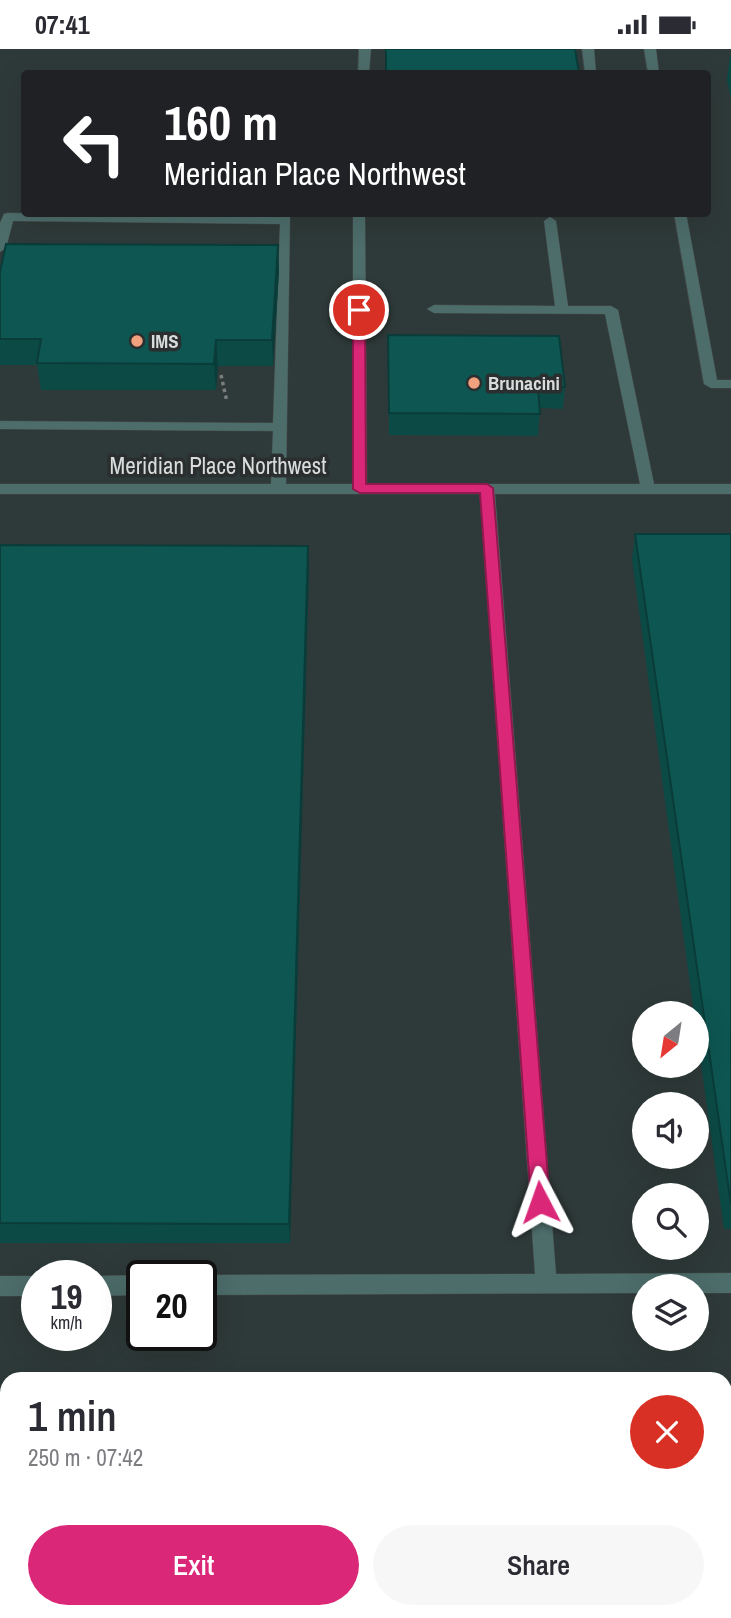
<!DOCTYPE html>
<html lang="en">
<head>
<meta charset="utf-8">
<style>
  body { margin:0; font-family:"Archivo Narrow",sans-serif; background:#f7f7f7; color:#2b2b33; height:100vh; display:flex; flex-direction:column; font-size:26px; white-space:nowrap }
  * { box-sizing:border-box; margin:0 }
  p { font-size:23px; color:#7c7c81 }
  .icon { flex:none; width:38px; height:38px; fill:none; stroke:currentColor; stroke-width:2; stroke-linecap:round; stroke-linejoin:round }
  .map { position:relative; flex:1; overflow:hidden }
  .sheet { position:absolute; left:0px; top:1323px; width:732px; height:247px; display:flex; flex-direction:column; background:#fff; border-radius:21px 21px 0 0; box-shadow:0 7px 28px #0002 }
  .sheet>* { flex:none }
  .hud { position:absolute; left:21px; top:21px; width:690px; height:147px; border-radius:7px; box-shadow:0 7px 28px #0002; background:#202124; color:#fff; overflow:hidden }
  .needle { width:46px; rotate:210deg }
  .controls { position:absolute; left:632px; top:952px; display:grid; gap:14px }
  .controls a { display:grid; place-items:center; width:77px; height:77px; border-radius:50%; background:#fff; box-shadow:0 7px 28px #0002; font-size:35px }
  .speed { position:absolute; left:21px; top:1211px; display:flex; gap:14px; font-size:35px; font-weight:700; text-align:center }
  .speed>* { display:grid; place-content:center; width:91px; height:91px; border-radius:50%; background:#fff; box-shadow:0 7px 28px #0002; line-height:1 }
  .speed small { font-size:18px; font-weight:400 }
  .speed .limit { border:4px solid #111; border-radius:10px; background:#fff; color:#111 }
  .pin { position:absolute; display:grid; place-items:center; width:60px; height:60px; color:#fff; margin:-30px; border:4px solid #fff; border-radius:50%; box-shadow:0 2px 7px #0007 }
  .me { position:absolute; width:77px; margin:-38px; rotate:356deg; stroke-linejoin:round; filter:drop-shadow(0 0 5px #0008) }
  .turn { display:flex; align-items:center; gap:24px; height:147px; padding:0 28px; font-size:32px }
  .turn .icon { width:91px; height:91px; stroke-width:2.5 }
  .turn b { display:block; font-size:49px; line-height:60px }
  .round { display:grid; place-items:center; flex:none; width:74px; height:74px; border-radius:37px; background:#f7f7f7 }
  .overview { display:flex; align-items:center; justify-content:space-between; height:119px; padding:0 28px }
  h1 { font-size:42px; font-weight:600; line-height:52px }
  .button { display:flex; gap:14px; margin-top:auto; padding:14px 28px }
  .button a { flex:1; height:80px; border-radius:42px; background:#db2777; color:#fff; font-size:28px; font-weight:600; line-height:80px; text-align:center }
  .button a+a { background:#f7f7f7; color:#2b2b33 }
  .status { display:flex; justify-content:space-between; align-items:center; height:49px; padding:0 35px; background:#fff; direction:ltr }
  .status svg { height:19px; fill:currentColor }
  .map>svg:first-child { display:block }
  .built { fill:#2e3a39; fill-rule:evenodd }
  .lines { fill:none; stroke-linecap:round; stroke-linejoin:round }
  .minor-casing { stroke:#464a4a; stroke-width:1 }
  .path { stroke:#797d7c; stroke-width:3.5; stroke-dasharray:3.5 3.5; stroke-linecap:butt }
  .minor { fill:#4d6d6a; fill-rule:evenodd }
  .wall { fill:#0c4a46 }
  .shaded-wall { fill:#0a3c39 }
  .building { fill:#0e5651; stroke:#0a3c39; stroke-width:2 }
  .route { fill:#db2777; stroke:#8e194d; stroke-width:2 }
  .poi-dot { fill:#f2a17e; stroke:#2a2e2e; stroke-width:2.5 }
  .labels { text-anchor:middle; stroke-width:7; stroke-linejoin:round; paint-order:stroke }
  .far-poi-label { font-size:19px; font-weight:bold; fill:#d9dcdb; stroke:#2a2e2e; text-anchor:start }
  .street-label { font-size:23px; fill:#d9dcdb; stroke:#2a2e2e }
</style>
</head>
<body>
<div class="status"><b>07:41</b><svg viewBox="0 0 49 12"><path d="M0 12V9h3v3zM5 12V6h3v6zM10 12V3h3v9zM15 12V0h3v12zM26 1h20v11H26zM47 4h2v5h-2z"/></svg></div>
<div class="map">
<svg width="731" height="1569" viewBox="0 0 731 1569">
  <rect width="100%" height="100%" fill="#2a2e2e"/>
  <path class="built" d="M0,0h731v1569h-731zM24,24h683v140h-683zM644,964h52v53h-52zM644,1055h52v53h-52zM644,1146h52v53h-52zM37,1227h59v59h-59zM142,1227h59v59h-59zM644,1237h52v53h-52zM7,1330h717v233h-717z"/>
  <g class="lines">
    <defs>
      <path id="minor" d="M359,0h12l-2,24h-11z
        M582,0h12l2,24h-11z
        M644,0h12l3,24h-11z
        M8,164l282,4 -4,267h67v-271h12l2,271h273l-35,-170 -171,-1 -7,-4 7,-4 121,1 -11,-85 6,-4 6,4 12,85h43l7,4 36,174h77v10h-236l61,780 175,-1v20h-35v-7h-52v7l-443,2v-20l334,-1 -55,-780h-480v-10h271l2,-53 -273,-2v-8l273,2 7,-199 -267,-3 -7,27 -6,4v-29l4,-9z
        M674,164h12l31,167h14v8h-20l-7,-4z
        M0,1227h37v20h-37z
        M96,1227l46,-1 1,1 -1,19 -46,1z
        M0,1345h7v20h-7z
        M724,1392h7v22h-7z
        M416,1563h24v6h-24z
        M553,1563h24v6h-24z"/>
    </defs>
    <use href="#minor" class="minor-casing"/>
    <path class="path" d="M221,326l6,27"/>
    <use href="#minor" class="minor"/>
  </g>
  <path class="wall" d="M730,6h1v44l-4,-19z
    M278,196l1,26 -6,95h-55l-2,24h-175l-4,-25h-37v-93z
    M388,286l177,52 -2,22 -23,-1 -2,28 -149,-1z
    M635,485h96v695h-7l-28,-201v-15h-2l-62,-453z
    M0,496l309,23 -19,675h-290z
    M604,1563h120l7,6h-128z"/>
  <path class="shaded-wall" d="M278,196l1,26 -6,95 -1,-26z
    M216,291l2,26 -2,24 -2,-26z
    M308,497l1,22 -19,675 -1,-19z"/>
  <path class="building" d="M386,0h189l4,24h-193z
    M6,195l272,1 -6,95h-56l-2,24 -177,-1 4,-24h-41v-67z
    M388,286l171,1 6,51 -27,-1 2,28 -151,-1z
    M635,485h96v671z
    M0,496l308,1 -19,678 -289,-1z
    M0,1383l7,1v179h261v6h-268z
    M724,1549h7v20h-122v-6h115z"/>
  <path class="route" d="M359,257l6,4 1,174h121l6,4 57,714 -3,5 -7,3 -6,-3 -3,-5 -51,-709h-120l-7,-4v-179z"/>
  <g class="poi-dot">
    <circle cx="137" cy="292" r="7"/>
    <circle cx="474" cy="334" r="7"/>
  </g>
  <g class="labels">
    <g class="far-poi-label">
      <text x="151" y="299">IMS</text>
      <text x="488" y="341">Brunacini</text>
    </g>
    <g class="street-label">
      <text x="218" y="425">Meridian Place Northwest</text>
    </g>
  </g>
</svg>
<div class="controls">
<a><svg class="needle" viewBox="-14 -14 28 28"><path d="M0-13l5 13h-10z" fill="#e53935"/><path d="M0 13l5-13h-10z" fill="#7c7c81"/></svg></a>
<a><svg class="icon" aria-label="sound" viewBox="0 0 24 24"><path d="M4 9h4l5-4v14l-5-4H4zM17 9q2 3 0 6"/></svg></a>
<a><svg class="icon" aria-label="search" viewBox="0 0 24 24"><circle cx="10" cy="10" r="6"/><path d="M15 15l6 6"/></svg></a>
<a><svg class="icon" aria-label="layers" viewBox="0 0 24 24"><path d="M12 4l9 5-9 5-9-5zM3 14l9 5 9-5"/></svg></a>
</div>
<div class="speed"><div>19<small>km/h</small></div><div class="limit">20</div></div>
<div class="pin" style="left:359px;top:261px;background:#d93025"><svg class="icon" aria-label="arrive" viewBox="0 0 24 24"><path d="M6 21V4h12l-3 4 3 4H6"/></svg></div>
<svg class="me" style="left:540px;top:1153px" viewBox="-20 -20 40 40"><path d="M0-17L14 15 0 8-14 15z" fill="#db2777" stroke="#fff" stroke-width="4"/></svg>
<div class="hud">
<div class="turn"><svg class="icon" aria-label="left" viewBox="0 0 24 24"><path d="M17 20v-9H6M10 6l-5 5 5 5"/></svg><div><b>160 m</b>Meridian Place Northwest</div></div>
</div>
<section class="sheet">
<div class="overview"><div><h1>1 min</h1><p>250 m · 07:42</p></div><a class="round" style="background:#d93025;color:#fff"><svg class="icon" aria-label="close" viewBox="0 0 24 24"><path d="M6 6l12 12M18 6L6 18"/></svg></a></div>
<div class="button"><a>Exit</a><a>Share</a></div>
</section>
</div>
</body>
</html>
